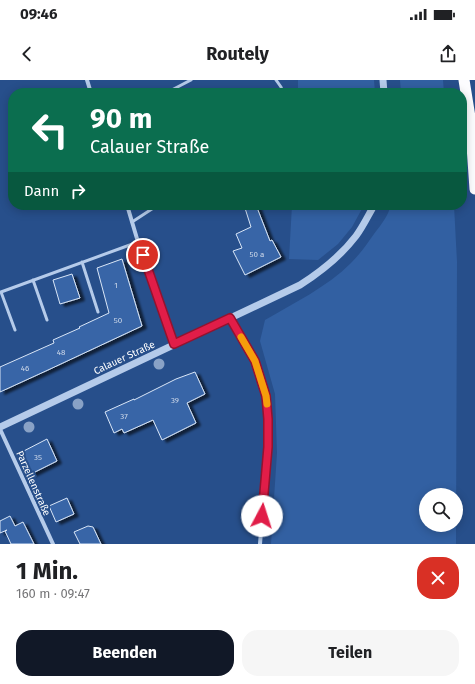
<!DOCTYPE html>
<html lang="de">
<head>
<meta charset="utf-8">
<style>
  body { margin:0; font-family:"Fira Sans",sans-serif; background:#f6f6f6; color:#202124; height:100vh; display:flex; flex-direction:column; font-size:15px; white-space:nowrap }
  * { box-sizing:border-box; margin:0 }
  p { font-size:13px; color:#757577 }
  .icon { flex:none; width:22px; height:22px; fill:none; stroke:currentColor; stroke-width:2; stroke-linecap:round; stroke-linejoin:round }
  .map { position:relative; height:464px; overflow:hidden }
  .drawer { display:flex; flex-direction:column; background:#fff; flex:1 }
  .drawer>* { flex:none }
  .guide { position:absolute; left:8px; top:8px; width:459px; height:122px; border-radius:16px; box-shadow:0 2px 10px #0003; background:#0b6e4f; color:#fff; overflow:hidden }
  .fabs { position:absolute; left:419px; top:408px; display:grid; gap:8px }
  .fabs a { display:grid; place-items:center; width:44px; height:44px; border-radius:50%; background:#fff; box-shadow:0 2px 10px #0003; font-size:20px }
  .pin { position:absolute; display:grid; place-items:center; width:34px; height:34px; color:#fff; margin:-17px; border:2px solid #fff; border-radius:50%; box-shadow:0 1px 4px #0007 }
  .me { position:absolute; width:44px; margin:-22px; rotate:5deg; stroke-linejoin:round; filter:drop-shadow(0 0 3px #0008) }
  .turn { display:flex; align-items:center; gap:14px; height:84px; padding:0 16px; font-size:18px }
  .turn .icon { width:52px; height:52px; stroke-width:2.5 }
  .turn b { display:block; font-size:28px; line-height:34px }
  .then { display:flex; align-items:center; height:38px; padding:0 16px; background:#0003; gap:8px; font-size:15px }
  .round { display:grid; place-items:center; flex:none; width:42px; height:42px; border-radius:16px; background:#f6f6f6 }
  .head { display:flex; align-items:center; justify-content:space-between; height:68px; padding:0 16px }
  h1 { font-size:24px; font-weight:700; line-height:30px }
  .action { display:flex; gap:8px; margin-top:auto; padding:8px 16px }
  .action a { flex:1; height:46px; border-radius:16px; background:#111827; color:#fff; font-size:16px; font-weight:700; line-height:46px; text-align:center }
  .action a+a { background:#f6f6f6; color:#202124 }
  .status { display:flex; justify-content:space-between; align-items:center; height:28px; padding:0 20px; background:#fff; direction:ltr }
  .status svg { height:11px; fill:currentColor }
  header { display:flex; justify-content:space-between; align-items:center; height:52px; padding:0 16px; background:#fff; font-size:18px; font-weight:700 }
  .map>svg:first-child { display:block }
  .green { fill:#3260a2; fill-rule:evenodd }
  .building { fill:#3865a7; stroke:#d9e6f7; filter:url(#shadow) }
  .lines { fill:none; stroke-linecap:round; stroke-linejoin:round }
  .service { stroke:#b5cbea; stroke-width:3 }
  .minor { stroke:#b5cbea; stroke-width:4 }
  .tertiary { stroke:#b5cbea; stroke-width:7 }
  .trunk { stroke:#fcfcfe; stroke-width:11 }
  .tree { fill:#89a2c6 }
  .route-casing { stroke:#92132f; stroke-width:10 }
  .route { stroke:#e11d48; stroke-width:7 }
  .slow { stroke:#f59e0b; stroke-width:7 }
  .labels { text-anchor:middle; stroke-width:4; stroke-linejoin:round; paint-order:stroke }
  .number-label { font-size:8px; fill:#cdd8e9 }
  .street-label { font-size:10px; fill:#fff; stroke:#274f8b }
</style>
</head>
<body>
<div class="status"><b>09:46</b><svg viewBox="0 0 49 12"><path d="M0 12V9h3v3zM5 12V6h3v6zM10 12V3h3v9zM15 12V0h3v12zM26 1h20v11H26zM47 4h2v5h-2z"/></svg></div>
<header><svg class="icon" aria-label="back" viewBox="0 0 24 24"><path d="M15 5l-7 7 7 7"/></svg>Routely<svg class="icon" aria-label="share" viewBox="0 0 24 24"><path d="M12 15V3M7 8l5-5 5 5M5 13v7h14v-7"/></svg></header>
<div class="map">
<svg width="475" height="464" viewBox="0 0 475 464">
  <defs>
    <filter id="shadow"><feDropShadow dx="4.5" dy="2.5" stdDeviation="1" flood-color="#0009"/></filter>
  </defs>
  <rect width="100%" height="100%" fill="#274f8b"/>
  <path class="green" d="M298,0h76l1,13h-77z
    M400,0h43l1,13h-43z
    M292,125h72l-12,22 -14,17 -20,16 -29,-1z
    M391,125h63l3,57 -1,282h-185l6,-91 -2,-59 -15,-53 5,-21c29,-17 62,-33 86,-57 9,-9 16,-19 23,-29 7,-9 14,-18 17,-29zM426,415h30v30h-30z"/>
  <path class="building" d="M244,125h12l14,36 2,-1 9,17 -36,18 -12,-24 9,-3 -6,-14 15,-7z
    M122,179l20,67 -94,44 -48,22v-25l54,-24 -1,-3 27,-12 -1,-1 30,-14 -12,-45z
    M72,194l8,24 -20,6 -7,-24z
    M195,292l10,22 -18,9 9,20 -34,17 -9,-20 -29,13 -2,-4 -8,4 -9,-21 29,-13v1l42,-21z
    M47,359l10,22 -28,14 -11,-21z
    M67,418l7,16 -18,8 -7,-16z
    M10,436l5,10 8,-4 11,22h-23l-6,-13 2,-1 -7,3v-12z
    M88,446l5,1 8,17h-21l-6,-12z"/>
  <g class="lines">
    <path class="service" d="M276,0l5,7 2,6
      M166,13l25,-13
      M132,142l26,-17
      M82,182l16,50
      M33,200l14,40
      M15,250l-14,-38 137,-50"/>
    <path class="minor" d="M87,0l4,13
      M127,125l11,37 36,102
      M230,238l25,43 11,35 2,23v28l-8,97
      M0,349l53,115"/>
    <path class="tertiary" d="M383,0l1,13
      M0,347l300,-142c22,-14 40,-28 56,-49 6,-8 11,-18 16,-27l2,-4"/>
    <path class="trunk" d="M464,0l6,37 5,72"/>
  </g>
  <g class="tree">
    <circle cx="159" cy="284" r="5.5"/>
    <circle cx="78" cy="324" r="5.5"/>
    <circle cx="29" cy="347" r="5.5"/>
  </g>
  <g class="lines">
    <defs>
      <path id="route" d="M143,175l31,89 56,-26 25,43 11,35 2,23v28l-6,69"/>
    </defs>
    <use href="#route" class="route-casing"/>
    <use href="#route" class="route"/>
    <path class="slow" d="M241,257l14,24 11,35 1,8"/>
  </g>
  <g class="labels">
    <g class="number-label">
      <text x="257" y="177">50 a</text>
      <text x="116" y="208">1</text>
      <text x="118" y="243">50</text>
      <text x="61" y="275">48</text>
      <text x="25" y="291">46</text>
      <text x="175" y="323">39</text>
      <text x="124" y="339">37</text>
      <text x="38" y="380">35</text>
    </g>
    <g class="street-label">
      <text transform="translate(124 277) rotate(-25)" y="4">Calauer Straße</text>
      <text transform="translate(34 403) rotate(66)" y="4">Parzellenstraße</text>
    </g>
  </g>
</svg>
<div class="fabs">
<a><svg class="icon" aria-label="search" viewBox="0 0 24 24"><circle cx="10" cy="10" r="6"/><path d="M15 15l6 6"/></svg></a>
</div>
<div class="pin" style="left:143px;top:175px;background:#d93025"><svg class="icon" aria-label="arrive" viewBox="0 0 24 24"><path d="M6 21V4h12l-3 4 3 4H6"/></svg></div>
<svg class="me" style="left:262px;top:436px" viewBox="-20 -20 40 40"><circle r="19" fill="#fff"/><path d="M0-13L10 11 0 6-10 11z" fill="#e11d48"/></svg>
<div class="guide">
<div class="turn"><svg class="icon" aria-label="left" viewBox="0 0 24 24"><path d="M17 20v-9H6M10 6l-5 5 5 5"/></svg><div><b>90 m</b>Calauer Straße</div></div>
<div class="then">Dann<svg class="icon" aria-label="right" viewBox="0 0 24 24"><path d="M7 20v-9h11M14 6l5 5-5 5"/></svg></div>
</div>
</div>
<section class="drawer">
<div class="head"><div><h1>1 Min.</h1><p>160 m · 09:47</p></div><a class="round" style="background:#d93025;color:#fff"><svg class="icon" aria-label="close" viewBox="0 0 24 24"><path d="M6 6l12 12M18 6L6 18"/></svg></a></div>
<div class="action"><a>Beenden</a><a>Teilen</a></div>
</section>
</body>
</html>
